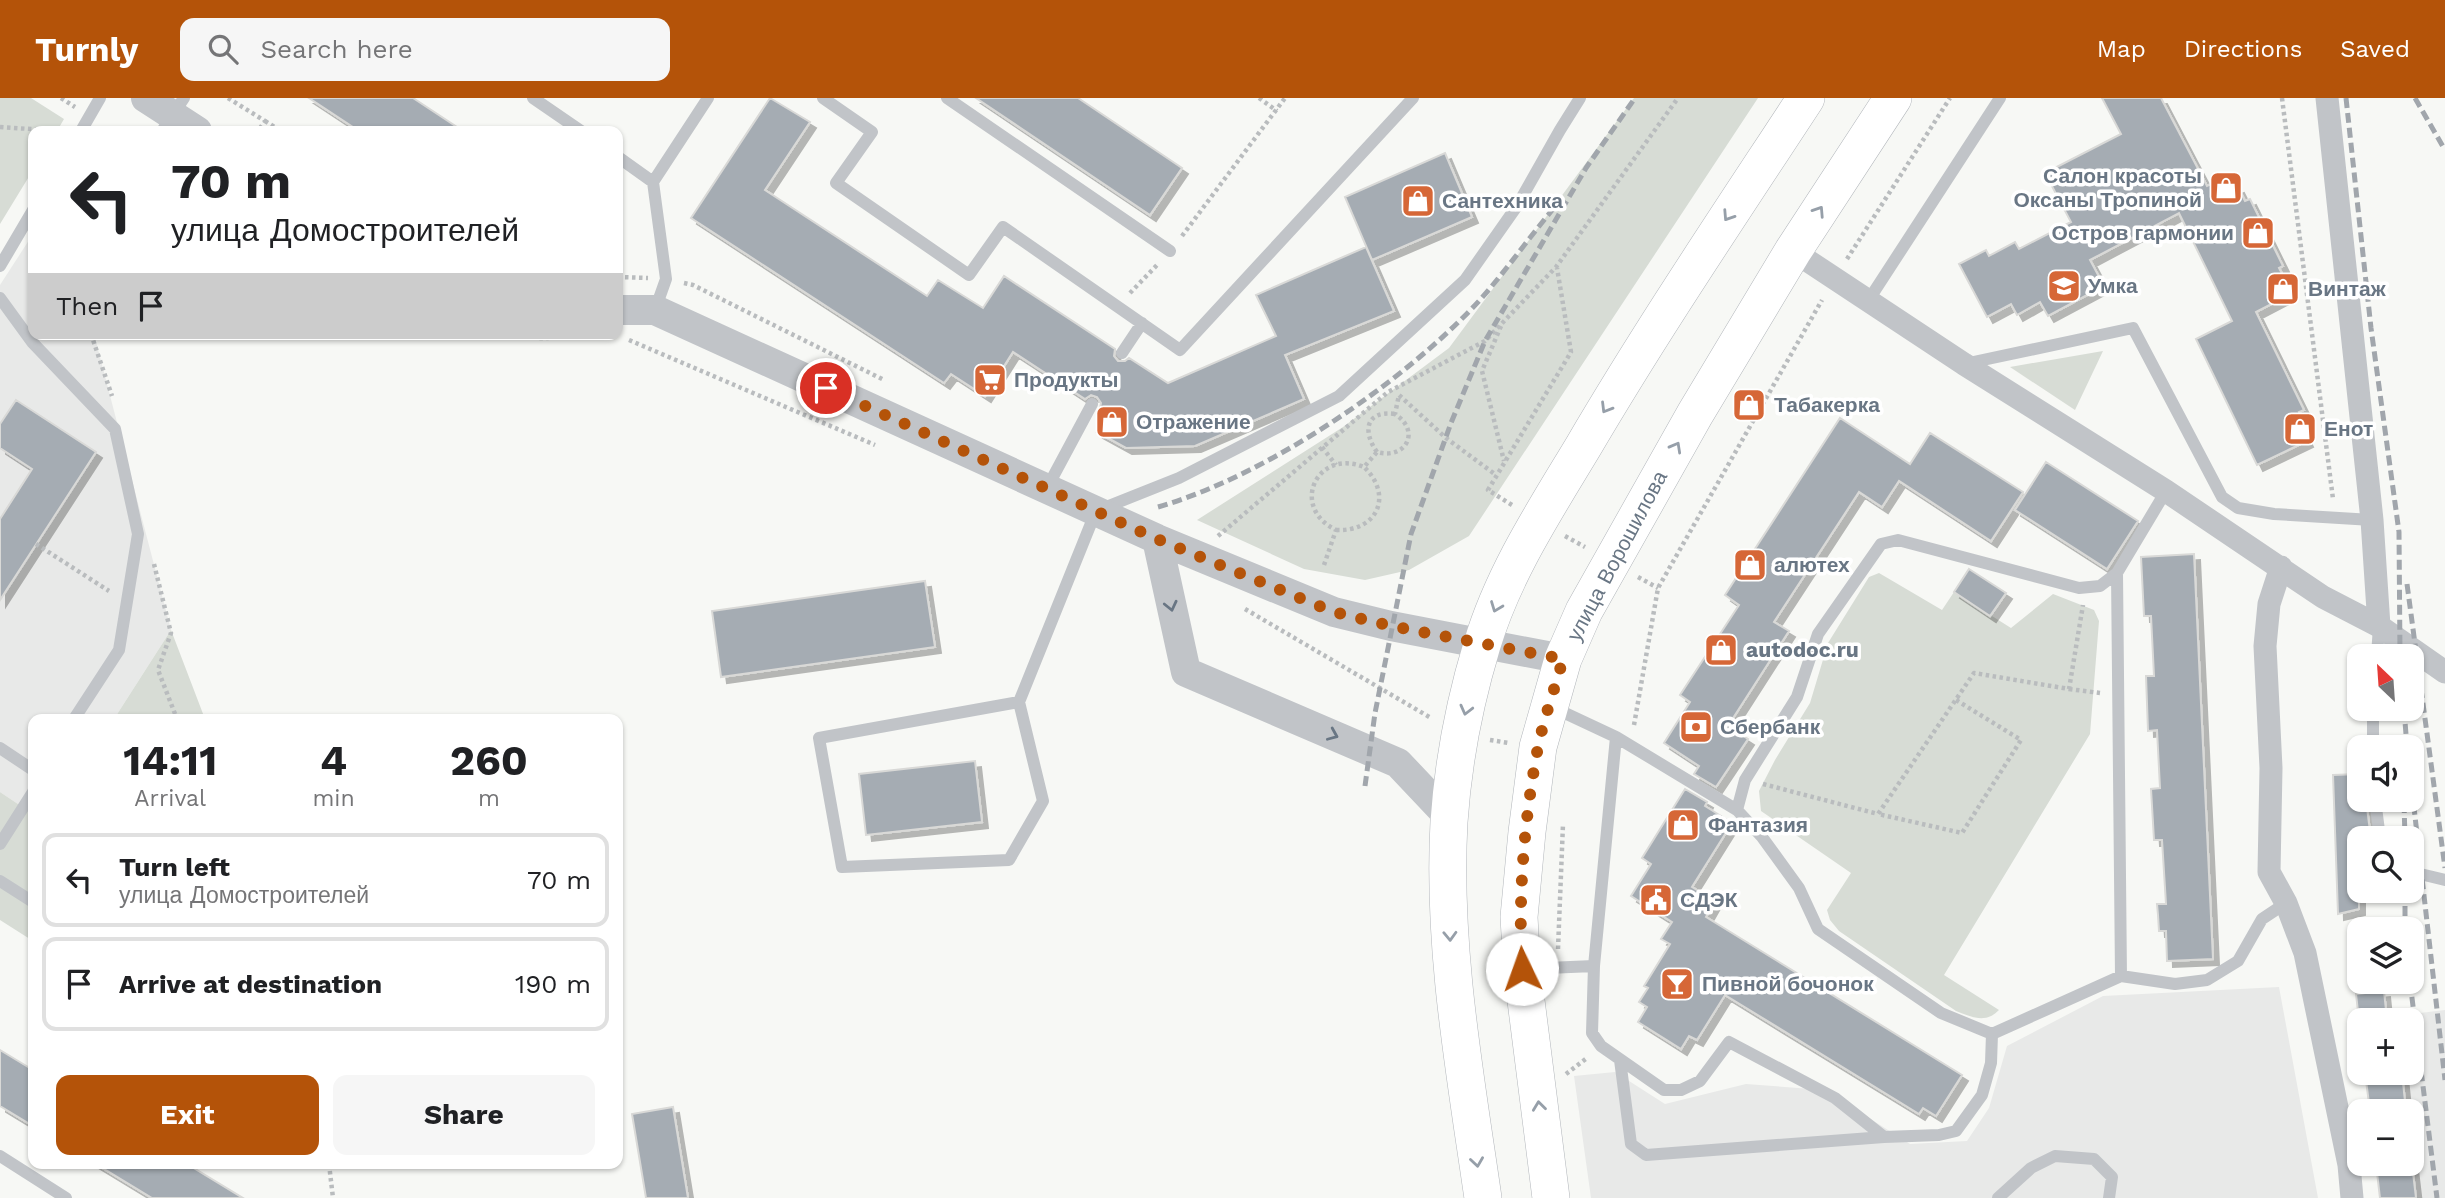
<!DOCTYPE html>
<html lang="en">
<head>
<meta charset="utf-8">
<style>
  body { margin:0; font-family:"Work Sans",sans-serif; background:#f6f6f6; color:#202124; height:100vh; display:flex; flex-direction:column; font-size:26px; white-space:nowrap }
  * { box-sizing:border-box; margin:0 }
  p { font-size:23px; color:#757577 }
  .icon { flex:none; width:38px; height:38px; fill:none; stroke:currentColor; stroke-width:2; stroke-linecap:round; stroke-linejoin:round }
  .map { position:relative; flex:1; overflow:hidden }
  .drawer { position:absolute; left:28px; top:616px; width:595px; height:455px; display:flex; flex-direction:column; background:#fff; border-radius:14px; box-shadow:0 2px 5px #0004 }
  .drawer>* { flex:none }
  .banner { position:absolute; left:28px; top:28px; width:595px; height:214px; border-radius:14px; box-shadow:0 2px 5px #0004; background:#fff; color:#202124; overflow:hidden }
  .needle { width:46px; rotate:335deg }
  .controls { position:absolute; left:2347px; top:546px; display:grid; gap:14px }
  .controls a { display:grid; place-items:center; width:77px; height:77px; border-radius:14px; background:#fff; box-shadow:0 2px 5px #0004; font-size:35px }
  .pin { position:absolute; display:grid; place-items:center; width:60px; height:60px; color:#fff; margin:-30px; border:4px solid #fff; border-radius:50%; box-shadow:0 2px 7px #0007 }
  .me { position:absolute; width:77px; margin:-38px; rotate:357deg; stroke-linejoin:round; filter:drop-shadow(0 0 5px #0008) }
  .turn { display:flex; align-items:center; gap:24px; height:147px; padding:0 28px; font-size:32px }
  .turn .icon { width:91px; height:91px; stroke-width:2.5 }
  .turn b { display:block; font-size:49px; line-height:60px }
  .then { display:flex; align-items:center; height:66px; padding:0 28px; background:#0003; gap:14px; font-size:26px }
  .eta { display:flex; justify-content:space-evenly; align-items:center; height:119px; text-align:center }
  .eta b { font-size:42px; font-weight:700; line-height:49px }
  .cta { display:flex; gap:14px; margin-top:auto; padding:14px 28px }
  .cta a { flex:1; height:80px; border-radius:14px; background:#b45309; color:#fff; font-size:28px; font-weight:700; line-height:80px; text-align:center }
  .cta a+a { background:#f6f6f6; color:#202124 }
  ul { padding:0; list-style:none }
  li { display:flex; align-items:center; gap:21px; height:94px; margin:0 14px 10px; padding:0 14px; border:4px solid #e0e0e0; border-radius:14px }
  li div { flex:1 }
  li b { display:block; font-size:26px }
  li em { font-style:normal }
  header { display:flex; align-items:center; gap:42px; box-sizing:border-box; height:98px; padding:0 35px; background:#b45309; color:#fff }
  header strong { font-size:33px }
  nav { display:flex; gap:38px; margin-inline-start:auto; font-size:24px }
  .search { width:490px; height:63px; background:#f6f6f6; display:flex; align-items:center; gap:18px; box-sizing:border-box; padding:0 24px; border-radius:14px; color:#757577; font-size:26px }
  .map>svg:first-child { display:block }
  .built { fill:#e8e9e8 }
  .green { fill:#d7dcd5 }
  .building { fill:#a5acb3; stroke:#d9d9d7; stroke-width:2; filter:url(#shadow) }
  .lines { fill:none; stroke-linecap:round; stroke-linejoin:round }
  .primary-casing { stroke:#b2b6bb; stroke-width:38 }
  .path { stroke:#b9bcbe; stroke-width:4.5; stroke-dasharray:3.5 3.5; stroke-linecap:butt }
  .service { stroke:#c1c4c8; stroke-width:12 }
  .minor { stroke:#c1c4c8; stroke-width:23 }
  .tertiary { stroke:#c1c4c8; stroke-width:30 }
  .primary { stroke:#fff; stroke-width:37 }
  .rail { stroke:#a1a6ac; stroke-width:5; stroke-dasharray:10 5; stroke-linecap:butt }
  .oneway { stroke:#969fa9 }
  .oneway2 { stroke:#697684 }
  .route { stroke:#b45309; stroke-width:12; stroke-dasharray:0 21.6 }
  .labels { text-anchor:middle; stroke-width:7; stroke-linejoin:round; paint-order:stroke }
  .poi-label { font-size:21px; font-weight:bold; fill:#697684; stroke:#fff; text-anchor:start }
  .street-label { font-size:21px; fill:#697684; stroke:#fff }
</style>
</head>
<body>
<header>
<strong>Turnly</strong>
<div class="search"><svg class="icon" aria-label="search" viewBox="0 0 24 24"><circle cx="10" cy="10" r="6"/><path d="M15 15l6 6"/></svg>Search here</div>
<nav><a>Map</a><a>Directions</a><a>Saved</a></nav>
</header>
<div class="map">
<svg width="2445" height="1100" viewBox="0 0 2445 1100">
  <defs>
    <filter id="shadow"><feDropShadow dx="6" dy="6" stdDeviation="0" flood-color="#0004"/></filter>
  </defs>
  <rect width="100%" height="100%" fill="#f7f8f5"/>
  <path class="built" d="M33,136v100h61l77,296 -57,89h-81v95l-33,-22v-507z
    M2279,889l39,211h-727l-17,-122 41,-4 50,32 81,-20 79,6 85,54 57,-3 22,-33 18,-62 96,-50z
    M2445,912v188h-29l-4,-39v-48h-6l-4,-38h10v-53h-16l-1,-4z"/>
  <path class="green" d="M0,0h31l33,21 -7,12h-24v39l-33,54z
    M1634,0h124l-289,438 -60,34 -44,10 -61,-11 -107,-49 146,-93 106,-79z
    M2103,253l-28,59 -65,-43z
    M1879,475l63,37 12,-18 57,36 42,-34 41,16 5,11 -9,113 -146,241 55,35c-13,14 -28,7 -43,1l-117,-80 -9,-11 -3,-10 24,-37 -90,-62 -2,-20 16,-31 35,-57 18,-60 41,-66z
    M171,532l34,89h-91z
    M0,694l33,22v127l-33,-21z"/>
  <path class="building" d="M309,0h104l50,33h-104z
    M770,0l40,24 -45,68 162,106 11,-16 45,28 21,-32 111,73 -1,7 4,5h7l4,-3 39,25 108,-47 -20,-41 110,-48 28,64 -109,44 19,44 -109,47 -69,2 -29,-16 11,-19 -8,-5 1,-5 -4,-6 -6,-2 -6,4 -72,-47 -28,44 -34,-22 -7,9 -253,-165z
    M976,0h102l104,70 -32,47z
    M2102,0h59l46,88 20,-9 6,12 5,-2 7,14 5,-2 33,67 -4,2 7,13 -5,3 6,12 -31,16 48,98 -5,2 6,13 -5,2 7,14 -50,24 -61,-126 36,-18 -53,-108 -89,47 14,26 -56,30 -8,-14 -23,13 -6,-11 -24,13 -28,-53 27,-14 3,6 26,-14 4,7 52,-27 -26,-49 76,-39z
    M1445,55l27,64 -100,43 -27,-63z
    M16,302l80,52 -96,148v-81l32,-50 -32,-21v-24z
    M1840,320l70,46 20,-31 93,59 -32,49 -92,-60 -17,26 -23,-15 -85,130 15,9 -61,95 20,13 -32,48 -22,-13 5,-8 -35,-23 26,-41 -10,-7 59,-90 -14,-10z
    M2046,364l92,59 -31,48 -92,-59z
    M2194,456l19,405 -46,2 -1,-30h-7l-1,-16 -1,-11h9l-4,-64h-8l-3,-51 9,-1 -3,-58 -9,1 -2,-55h8l-3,-60h-7l-3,-59z
    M1969,471l37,24 -16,23 -36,-24z
    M925,483l10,66 -214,30 -9,-66z
    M975,663l7,61 -116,13 -7,-61z
    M2359,676v26h7l4,31h-2v7h-9v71l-21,5 -5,-139z
    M1685,691l22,13 -2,4 27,17 -40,64 23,14 -9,16 256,158 -26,41 -13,-8 -4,6 -194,-119 -28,45 -8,-4 -8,13 -43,-27 9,-15 -8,-5 9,-14 -4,-2 26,-42 -9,-5 11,-17 -41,-26 20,-32 -9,-6z
    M2384,893l3,29h-28l-3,-26z
    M0,952l33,20v56l-33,-20z
    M2365,975h37l4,38h-36z
    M673,1009l15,91h-42l-14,-84z
    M96,1066h91l56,34h-91z
    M2376,1066h36l4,34h-36z"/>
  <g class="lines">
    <defs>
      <path id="primary" d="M1483,1100c-18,-125 -41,-250 -34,-376 4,-59 16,-121 33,-177 21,-71 63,-135 101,-198 70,-119 147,-233 223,-349
        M1551,1100l-29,-229 -3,-52 8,-85 11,-85 25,-88 21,-48 111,-197 98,-163 100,-153"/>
    </defs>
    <use href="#primary" class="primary-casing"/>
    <path class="path" d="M61,0l14,9
      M228,0l37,23 -7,10
      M1259,0l18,13
      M2282,0l51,401
      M265,23l16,10
      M0,29l60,4
      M1182,138l103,-138
      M1847,161l103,-161
      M618,179l30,1
      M684,185l9,2 191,95
      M1130,195l28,-29
      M1501,228l-19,45 22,90
      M91,236l21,62
      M526,236l12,4 69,-1
      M629,242l246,105
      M1322,349l14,18
      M1377,354c-15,-21 -11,-42 18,-38
      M1512,407l-24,-15 83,-138 -14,-84
      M1336,432c41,2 58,-34 28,-63
      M1218,438l170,-144 97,-51 71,-74 122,-169
      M1565,438l20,11
      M36,446l73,47
      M154,466l17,69 -13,37 19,49
      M1324,467l12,-35c-47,-23 -19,-82 28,-63l13,-15c28,8 45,-20 18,-38l4,-19 47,43 50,37
      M1638,479l20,11
      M1245,511l186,109
      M2069,591l31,4
      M1956,602l65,40 -59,93 -84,-19 96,-141 95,16 14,-84
      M1634,627l24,-137 164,-288
      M1490,642l19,3
      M1763,686l115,30
      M1558,851l5,-125
      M1566,976l21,-16
      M329,1066l4,34"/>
    <path class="service" d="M533,0l48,33
      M823,0l49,34 -36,51 133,92 34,-48 177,123 233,-252
      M947,0l223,153
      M81,33l19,-33
      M162,33l22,-33
      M618,59l35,25
      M0,168l33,-56
      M0,200l32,44 83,87 23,105 -19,116 -45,69
      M1868,203l132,-203
      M655,212l11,-31 -13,-97 55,-84
      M1122,255l20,-30
      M1964,266l169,-36 89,169 16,11 36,6 98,6
      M1047,390l45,-84
      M2117,475l4,403
      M2377,558l2,-30
      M1019,604l-200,36 23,129 167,-7 34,-59 -24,-99 77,-191 83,-33 160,-82 126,-116 52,-74 43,-76 20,-32
      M1552,609l64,30 121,73 25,27 37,51 19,41 123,84 51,21 129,-58 54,8 32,-4 31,-19 24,-42 24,-16
      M2373,611v38
      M0,650l33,22
      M2375,702l5,38
      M1737,712l8,-30 52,-83 21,-63 63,-90 17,-4 181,48 21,-2 17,-13 49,-82
      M0,746l33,-52
      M2412,774l33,8
      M0,783l33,21
      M1594,868l-2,67 9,13 63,44h17l19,-9 29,-39 106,56 49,39
      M1523,871l71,-3 22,-229
      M1620,962l11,84 15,11 238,-18 55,-2 17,-4 26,-36 9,-32 1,-29
      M0,1058l66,42
      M1998,1100l33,-30 24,-12 39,3 18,18 -3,21"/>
    <path class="minor" d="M2327,0l45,422 7,106 66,46
      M1793,153l171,113 202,127 157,106 56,29
      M2281,469l-12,37 -4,42 6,122 -2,104 17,31 19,50 44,212 3,33"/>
    <path class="tertiary" d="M146,0l51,33
      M618,212h37l502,229 177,73 57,14 172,33
      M1157,441l29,133 212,91 52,55"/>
    <use href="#primary" class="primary"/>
    <path class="rail" d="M2346,0l25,230 28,204 1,124
      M2415,0l30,52
      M1158,409c108,-31 245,-124 321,-206 26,-29 49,-62 74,-92
      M2407,486l38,284
      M2404,611l3,38
      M1365,688l10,-73 36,-179 40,-111 34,-82 101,-173 49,-70
      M2412,692l33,290
      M2404,705l1,35
      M2405,793v38
      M2410,884l27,216"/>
  </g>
  <defs><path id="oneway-chevron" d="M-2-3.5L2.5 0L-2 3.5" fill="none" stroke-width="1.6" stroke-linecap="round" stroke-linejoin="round" transform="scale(1.75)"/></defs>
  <g class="oneway">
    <use href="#oneway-chevron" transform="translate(1819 113) rotate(-57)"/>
    <use href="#oneway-chevron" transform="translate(1728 118) rotate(123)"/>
    <use href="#oneway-chevron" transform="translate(1606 310) rotate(121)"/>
    <use href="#oneway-chevron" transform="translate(1676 349) rotate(-61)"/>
    <use href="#oneway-chevron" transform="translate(1496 509) rotate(111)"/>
    <use href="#oneway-chevron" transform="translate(1466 612) rotate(104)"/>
    <use href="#oneway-chevron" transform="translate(1450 838) rotate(88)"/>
    <use href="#oneway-chevron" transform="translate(1539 1008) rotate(-97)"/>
    <use href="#oneway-chevron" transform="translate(1477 1064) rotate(82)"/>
  </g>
  <g class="oneway2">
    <use href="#oneway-chevron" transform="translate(1171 508) rotate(77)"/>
    <use href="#oneway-chevron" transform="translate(1333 637) rotate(23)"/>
  </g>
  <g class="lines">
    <path class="route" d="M826,290l331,151 177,73 57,14 172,33c-8,29 -19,59 -25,88 -14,73 -20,149 -16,222"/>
  </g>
  <defs>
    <symbol id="shop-square" viewBox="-11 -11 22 22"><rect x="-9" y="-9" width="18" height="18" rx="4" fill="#d66737" stroke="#fff"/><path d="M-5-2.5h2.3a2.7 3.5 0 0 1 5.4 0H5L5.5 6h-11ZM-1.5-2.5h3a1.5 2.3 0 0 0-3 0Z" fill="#fff"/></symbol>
    <symbol id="school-square" viewBox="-11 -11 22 22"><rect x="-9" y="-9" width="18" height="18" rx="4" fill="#d66737" stroke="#fff"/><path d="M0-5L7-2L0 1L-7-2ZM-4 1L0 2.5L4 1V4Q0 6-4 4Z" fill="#fff"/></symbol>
    <symbol id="supermarket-square" viewBox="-11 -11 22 22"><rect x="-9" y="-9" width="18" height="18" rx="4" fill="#d66737" stroke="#fff"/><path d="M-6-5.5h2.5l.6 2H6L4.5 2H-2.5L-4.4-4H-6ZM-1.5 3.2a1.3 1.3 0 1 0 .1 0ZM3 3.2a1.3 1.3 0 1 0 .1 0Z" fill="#fff"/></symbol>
    <symbol id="bank-square" viewBox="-11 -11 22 22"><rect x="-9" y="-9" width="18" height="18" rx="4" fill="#d66737" stroke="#fff"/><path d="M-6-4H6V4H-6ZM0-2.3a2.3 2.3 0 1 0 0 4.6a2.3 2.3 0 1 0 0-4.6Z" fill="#fff"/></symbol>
    <symbol id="civic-square" viewBox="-11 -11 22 22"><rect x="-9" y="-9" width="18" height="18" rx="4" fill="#d66737" stroke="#fff"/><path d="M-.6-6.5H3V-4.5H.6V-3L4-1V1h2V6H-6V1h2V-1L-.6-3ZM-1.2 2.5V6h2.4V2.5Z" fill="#fff"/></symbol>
    <symbol id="bar-square" viewBox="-11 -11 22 22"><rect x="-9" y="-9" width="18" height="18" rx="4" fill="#d66737" stroke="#fff"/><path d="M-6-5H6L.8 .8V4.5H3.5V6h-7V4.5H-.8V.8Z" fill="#fff"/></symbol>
  </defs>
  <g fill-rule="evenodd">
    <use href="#shop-square" x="2207" y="71" width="38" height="38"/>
    <use href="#shop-square" x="1399" y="84" width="38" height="38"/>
    <use href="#shop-square" x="2239" y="116" width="38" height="38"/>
    <use href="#school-square" x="2045" y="169" width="38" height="38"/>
    <use href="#shop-square" x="2264" y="172" width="38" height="38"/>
    <use href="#supermarket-square" x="971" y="263" width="38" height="38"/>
    <use href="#shop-square" x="1730" y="288" width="38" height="38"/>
    <use href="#shop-square" x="1093" y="305" width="38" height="38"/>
    <use href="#shop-square" x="2281" y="312" width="38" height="38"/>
    <use href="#shop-square" x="1731" y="448" width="38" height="38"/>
    <use href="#shop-square" x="1702" y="533" width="38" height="38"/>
    <use href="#bank-square" x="1677" y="610" width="38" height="38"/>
    <use href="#shop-square" x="1664" y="708" width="38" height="38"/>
    <use href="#civic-square" x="1637" y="783" width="38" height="38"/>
    <use href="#bar-square" x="1658" y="867" width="38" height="38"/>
  </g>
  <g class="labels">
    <g class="poi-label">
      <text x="2202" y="85" text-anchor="end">Салон красоты<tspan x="2202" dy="24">Оксаны Тропиной</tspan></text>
      <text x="1442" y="110">Сантехника</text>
      <text x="2234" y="142" text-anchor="end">Остров гармонии</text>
      <text x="2088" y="195">Умка</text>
      <text x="2308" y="198">Винтаж</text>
      <text x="1014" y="289">Продукты</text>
      <text x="1774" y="314">Табакерка</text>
      <text x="1136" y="331">Отражение</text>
      <text x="2324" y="338">Енот</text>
      <text x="1774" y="474">алютех</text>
      <text x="1746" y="559">autodoc.ru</text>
      <text x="1720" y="636">Сбербанк</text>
      <text x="1708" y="734">Фантазия</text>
      <text x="1680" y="809">СДЭК</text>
      <text x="1702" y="893">Пивной бочонок</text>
    </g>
    <g class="street-label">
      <text transform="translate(1617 458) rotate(-62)" y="7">улица Ворошилова</text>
    </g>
  </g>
</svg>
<div class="controls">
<a><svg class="needle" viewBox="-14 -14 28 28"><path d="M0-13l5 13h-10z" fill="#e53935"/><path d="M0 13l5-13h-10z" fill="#757577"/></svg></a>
<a><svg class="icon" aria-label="sound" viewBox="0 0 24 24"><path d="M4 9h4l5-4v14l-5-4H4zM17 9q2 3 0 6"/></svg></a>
<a><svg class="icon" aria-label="search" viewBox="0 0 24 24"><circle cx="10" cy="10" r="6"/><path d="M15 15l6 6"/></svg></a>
<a><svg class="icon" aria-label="layers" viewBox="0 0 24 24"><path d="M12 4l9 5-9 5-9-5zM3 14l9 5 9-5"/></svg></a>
<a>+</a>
<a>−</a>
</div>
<div class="pin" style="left:826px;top:290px;background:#d93025"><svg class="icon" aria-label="arrive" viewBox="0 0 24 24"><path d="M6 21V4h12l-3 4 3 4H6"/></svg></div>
<svg class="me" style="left:1522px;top:871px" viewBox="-20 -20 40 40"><circle r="19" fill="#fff"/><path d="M0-13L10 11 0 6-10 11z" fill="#b45309"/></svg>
<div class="banner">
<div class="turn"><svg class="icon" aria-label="left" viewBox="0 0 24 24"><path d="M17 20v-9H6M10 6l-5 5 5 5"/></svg><div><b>70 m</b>улица Домостроителей</div></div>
<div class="then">Then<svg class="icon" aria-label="arrive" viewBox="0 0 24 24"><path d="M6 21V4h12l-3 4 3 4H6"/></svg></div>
</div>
<section class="drawer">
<div class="eta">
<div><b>14:11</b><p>Arrival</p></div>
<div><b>4</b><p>min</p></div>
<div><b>260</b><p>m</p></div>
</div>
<ul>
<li><svg class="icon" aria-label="left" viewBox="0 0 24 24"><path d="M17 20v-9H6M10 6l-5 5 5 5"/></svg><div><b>Turn left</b><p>улица Домостроителей</p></div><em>70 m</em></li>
<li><svg class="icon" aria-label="arrive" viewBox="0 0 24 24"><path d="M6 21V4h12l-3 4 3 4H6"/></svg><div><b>Arrive at destination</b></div><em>190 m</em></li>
</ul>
<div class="cta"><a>Exit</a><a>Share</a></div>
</section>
</div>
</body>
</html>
